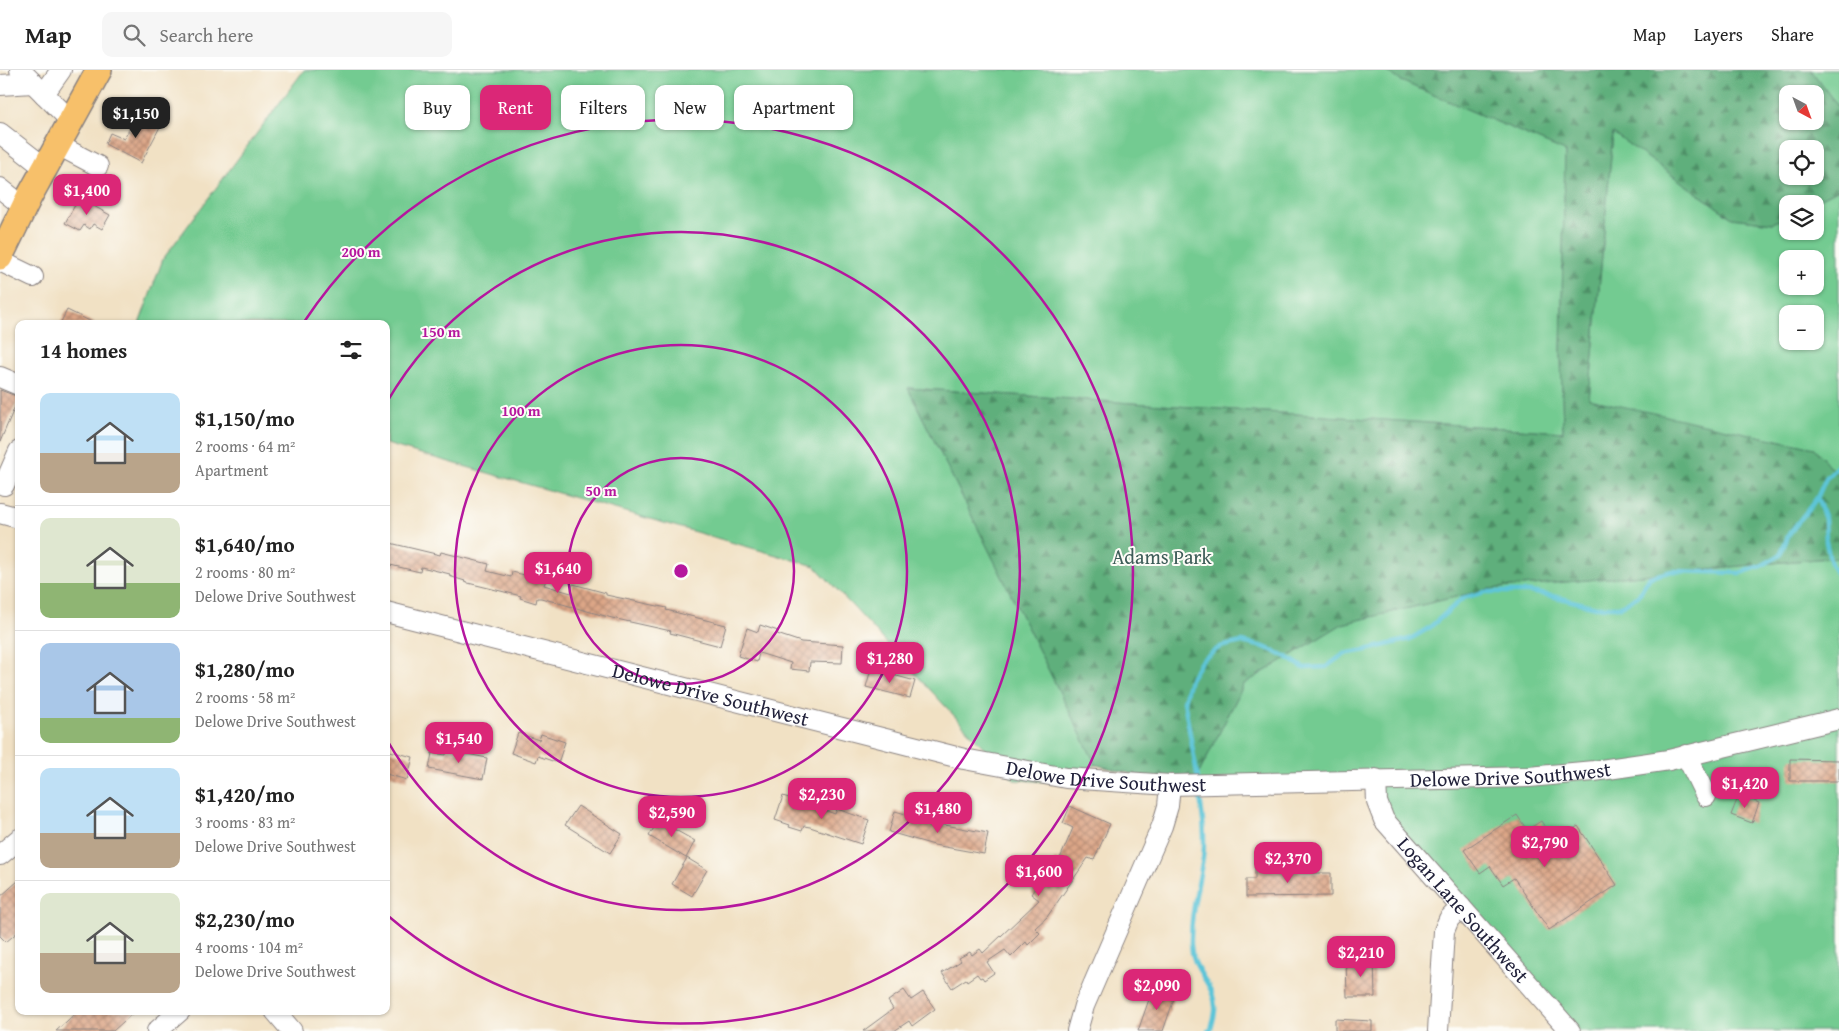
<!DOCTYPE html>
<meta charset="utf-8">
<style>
body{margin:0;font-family:"Gentium Book Plus",serif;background:#f6f6f6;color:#222;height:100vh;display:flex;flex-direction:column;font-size:19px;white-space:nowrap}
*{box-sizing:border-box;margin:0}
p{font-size:16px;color:#767676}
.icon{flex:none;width:28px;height:28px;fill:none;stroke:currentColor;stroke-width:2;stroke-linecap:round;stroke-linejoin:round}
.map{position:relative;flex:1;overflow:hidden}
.sheet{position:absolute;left:15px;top:250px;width:375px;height:695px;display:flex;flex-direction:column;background:#fff;border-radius:10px;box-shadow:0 1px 4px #0004}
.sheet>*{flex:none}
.hud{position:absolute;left:405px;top:15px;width:475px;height:45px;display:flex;gap:10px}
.needle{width:32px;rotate:139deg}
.buttons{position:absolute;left:1779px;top:15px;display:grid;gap:10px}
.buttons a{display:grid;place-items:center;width:45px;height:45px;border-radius:10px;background:#fff;box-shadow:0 1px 4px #0004;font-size:25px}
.price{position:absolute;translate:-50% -42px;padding:0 11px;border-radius:10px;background:#db2777;color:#fff;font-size:16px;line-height:32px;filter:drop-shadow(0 1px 2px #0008)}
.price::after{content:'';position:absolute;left:50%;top:30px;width:15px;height:11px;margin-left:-8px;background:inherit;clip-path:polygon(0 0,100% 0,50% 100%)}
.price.current{background:#222;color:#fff}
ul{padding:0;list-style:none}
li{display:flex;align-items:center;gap:15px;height:125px;padding:0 25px}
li+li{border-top:1px solid #e0e0e0}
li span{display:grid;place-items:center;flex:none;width:140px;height:100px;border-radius:10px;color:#555}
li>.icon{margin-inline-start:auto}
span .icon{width:60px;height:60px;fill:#fffc;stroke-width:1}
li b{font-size:21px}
h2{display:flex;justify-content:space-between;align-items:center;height:60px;padding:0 25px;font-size:21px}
.chip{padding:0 18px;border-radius:10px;background:#fff;box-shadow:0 1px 4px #0004;font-size:18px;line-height:45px}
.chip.current{background:#db2777;color:#fff}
header{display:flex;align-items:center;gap:30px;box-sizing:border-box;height:70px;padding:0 25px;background:#fff;border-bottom:1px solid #e0e0e0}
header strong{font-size:24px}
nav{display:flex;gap:28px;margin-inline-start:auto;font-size:18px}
.search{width:350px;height:45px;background:#f6f6f6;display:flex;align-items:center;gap:12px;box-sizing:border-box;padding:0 18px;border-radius:10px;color:#767676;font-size:19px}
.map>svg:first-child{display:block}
.green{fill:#73cb91;stroke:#4a7666;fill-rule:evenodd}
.forest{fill:url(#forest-firs);stroke:#40685b;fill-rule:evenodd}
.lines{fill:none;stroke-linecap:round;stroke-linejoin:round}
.stream{stroke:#5dc5d8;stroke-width:4.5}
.building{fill:url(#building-cross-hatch)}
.minor-casing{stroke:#8a8280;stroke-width:22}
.major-casing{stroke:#8a8280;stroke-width:28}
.minor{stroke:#fff;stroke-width:20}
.major{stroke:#f7c06b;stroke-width:25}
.ring{fill:none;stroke:#b5179e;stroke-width:2.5}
.labels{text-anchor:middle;stroke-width:4;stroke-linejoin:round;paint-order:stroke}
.park-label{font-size:20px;fill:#3e5d59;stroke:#fdfcf7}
.street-label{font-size:20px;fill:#22223b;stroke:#fdfcf7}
.centre{fill:#b5179e;stroke:#fdfcf7;stroke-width:2.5}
.ring-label{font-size:15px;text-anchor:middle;font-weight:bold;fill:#b5179e;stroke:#fdfcf7;stroke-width:4;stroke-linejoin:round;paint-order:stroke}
</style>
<header>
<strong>Map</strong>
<div class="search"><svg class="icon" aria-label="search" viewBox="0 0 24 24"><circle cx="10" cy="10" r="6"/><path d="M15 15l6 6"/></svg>Search here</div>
<nav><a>Map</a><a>Layers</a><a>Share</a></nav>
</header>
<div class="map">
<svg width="1839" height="961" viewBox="0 0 1839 961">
<defs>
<pattern id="forest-firs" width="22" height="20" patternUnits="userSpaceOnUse" patternTransform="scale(1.25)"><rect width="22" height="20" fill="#5eaf7b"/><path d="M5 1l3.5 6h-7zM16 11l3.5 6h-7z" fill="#4d8e66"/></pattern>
<pattern id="building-cross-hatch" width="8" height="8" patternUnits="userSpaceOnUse" patternTransform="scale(1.25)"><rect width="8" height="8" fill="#dca687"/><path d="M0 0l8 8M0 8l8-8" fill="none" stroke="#b28770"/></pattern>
</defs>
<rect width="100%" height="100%" fill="#fdfcf7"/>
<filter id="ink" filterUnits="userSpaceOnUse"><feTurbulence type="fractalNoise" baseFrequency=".02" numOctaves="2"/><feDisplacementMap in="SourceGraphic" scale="10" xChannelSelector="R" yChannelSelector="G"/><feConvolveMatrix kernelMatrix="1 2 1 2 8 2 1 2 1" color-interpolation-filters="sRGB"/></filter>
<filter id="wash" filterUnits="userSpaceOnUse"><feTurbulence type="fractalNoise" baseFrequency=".0096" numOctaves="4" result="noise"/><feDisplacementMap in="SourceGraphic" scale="20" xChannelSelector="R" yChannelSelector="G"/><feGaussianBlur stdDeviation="1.12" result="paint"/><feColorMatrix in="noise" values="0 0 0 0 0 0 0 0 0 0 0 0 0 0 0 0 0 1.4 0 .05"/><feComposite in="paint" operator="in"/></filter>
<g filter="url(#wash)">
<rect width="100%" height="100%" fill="#f1e1c4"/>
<!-- green -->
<g class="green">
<path d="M304 0H1385L1401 11 1565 81 1561 284 1563 362 908 318 1096 695 1055 712 1014 710 815 496 386 374V254H139L163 189Z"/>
<path d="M1811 0H1839V38Z"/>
<path d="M1613 63 1732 148 1773 153 1787 146 1788 161H1815V134H1810L1839 119V407L1814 378 1589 330ZM1788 189H1815V216H1788ZM1788 244H1815V271H1788Z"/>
<path d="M1839 487V961H1565L1392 757 1372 713 1191 719 1244 614 1342 554 1489 519Z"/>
</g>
<!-- forest -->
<path class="forest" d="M1385 0H1811L1839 38V119L1810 134H1788L1787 146 1773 153 1732 148 1613 63 1589 329 1814 378 1839 407V487L1489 519 1342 554 1244 614 1191 719 1096 695 908 318 1563 362 1561 284 1565 81 1401 11ZM1788 24H1815V51H1788ZM1788 79H1815V106H1788Z"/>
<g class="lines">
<!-- stream -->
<g class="stream">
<path d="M1817 428 1825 449 1826 472 1831 494 1839 508"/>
<path d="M1198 709 1184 631 1190 609 1202 590 1220 577 1242 572 1264 577 1285 586 1304 598 1326 597 1344 584 1366 580 1410 569 1429 558 1463 528 1485 522H1530L1552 526 1596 537H1619L1638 526 1650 507 1672 501 1740 503 1761 496 1780 485 1789 464 1817 428 1826 408 1839 394"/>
<path d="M1199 720C1202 742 1206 765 1203 788 1198 817 1190 845 1191 875 1192 901 1214 913 1215 937 1216 944 1212 953 1211 960L1208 961"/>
</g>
</g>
<g id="blocks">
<!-- building -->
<g class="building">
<path d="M144 44 162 53 141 93 105 74 110 63 124 69 130 58 135 61Z"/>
<path d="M79 128 110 145 102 159 93 154 90 159 84 155 80 161 65 153Z"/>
<path d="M67 240 96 254H60Z"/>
<path d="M0 320 19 327 0 372Z"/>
<path d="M390 473 440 485 441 482 489 494 487 501 511 507 512 502 546 510 544 515 571 523 573 514 606 523V525L667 538 666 540 726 555 720 576 670 563 671 561 612 548 541 528H537L536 533 520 528 521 526 464 512 465 511 449 506 450 504 421 497 420 502 386 494Z"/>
<path d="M760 555 778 561 777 564 801 572 843 575 842 593 810 592 809 601 790 599 791 593 759 583 757 592 738 586 747 558 758 562Z"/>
<path d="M871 599 915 611 910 628 866 617Z"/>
<path d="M518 663 539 670 541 664 565 672 558 693 538 686 536 692 511 683Z"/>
<path d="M386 680 413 687 407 710 386 704Z"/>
<path d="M447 680 487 688 483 709 429 699 432 683 446 685Z"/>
<path d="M1790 689 1839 690V711H1790Z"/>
<path d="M1739 725 1759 733 1752 753 1731 745Z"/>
<path d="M783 726 835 744 837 739 869 750 861 774 810 757 804 756 802 761 789 757 790 755 775 750Z"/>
<path d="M578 736 622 764 610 783 565 755Z"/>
<path d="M1070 736 1110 754 1094 790 1088 788 1047 847 1035 858 1040 863 1028 875 1026 872 1011 887 1005 880 987 892 994 903 984 910 982 907 980 908 977 904 967 911 966 909 952 918 942 903 961 891 959 888 970 882 972 885 980 879 983 883 1039 830 1031 824 1055 789 1059 791 1073 758 1063 753Z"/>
<path d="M895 741 934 752V753L988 763 984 784 934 775 889 762Z"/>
<path d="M1517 745 1527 760 1541 751 1555 772 1578 756 1617 815 1549 860 1514 808 1503 815 1490 796 1480 803 1464 780Z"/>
<path d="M661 746 673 752 670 757 695 771 686 788 649 766Z"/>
<path d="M687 788 707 800 692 826 672 814Z"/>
<path d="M1255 798H1299V803H1331V826L1246 827V809H1255Z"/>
<path d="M19 810V861L6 872 0 866V827Z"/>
<path d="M1374 889 1375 927H1347L1346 890Z"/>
<path d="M1153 918 1175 926 1163 961H1138Z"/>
<path d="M904 920 911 930 923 922 935 939 912 956 909 951 894 961H863L893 939 888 931Z"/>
<path d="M78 941H135L113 961H56Z"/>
<path d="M1335 949 1372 951V961H1335Z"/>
</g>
</g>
</g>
<g filter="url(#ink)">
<use href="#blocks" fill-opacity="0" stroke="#8a8280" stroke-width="1"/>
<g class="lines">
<!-- minor casing -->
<g class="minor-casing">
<g id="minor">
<path d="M20 0 71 51"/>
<path d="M0 15 33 13"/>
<path d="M44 24 61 0"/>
<path d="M0 63 45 98"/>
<path d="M58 75 98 96"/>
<path d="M0 118 24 137"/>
<path d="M0 191 33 207"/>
<path d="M0 307 19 315"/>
<path d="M0 413 4 415 19 381"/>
<path d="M0 443 19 448"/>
<path id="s1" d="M386 542 964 689 1066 708 1170 715 1529 707 1594 701 1669 690 1839 649"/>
<path d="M1686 685 1706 726"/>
<path id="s2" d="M1376 709 1377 732 1384 750 1570 961"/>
<path d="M0 785 19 769"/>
<path d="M275 941 292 961"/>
<path d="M157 961 180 941"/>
<path d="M1077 961 1084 936 1162 756 1168 736 1170 715"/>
<path d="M1438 961 1444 861 1449 849 1461 837"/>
</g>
</g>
<!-- major casing -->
<g class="major-casing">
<path id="major" d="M0 187 29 127 99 0"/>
</g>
<!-- minor -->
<use href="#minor" class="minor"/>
<!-- major -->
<use href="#major" class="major"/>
</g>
</g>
<!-- distance rings -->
<g class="ring">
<circle cx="681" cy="501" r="113"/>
<circle cx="681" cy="501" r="226"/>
<path d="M387 332A339 339 0 1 1 387 670"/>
<path d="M304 252A452 452 0 1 1 387 845"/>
</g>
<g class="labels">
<!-- park labels -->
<g class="park-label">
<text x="1162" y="494">Adams Park</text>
</g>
<!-- street labels -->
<g class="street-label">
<text dy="7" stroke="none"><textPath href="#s1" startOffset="335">Delowe Drive Southwest</textPath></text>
<text dy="7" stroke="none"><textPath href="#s1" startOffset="1145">Delowe Drive Southwest</textPath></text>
<text dy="7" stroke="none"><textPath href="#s1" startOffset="740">Delowe Drive Southwest</textPath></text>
<text dy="7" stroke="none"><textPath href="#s2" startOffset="162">Logan Lane Southwest</textPath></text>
</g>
</g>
<circle cx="681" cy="501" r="8" class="centre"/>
<g class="ring-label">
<text x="361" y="187">200 m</text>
<text x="441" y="267">150 m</text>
<text x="521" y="346">100 m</text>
<text x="601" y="426">50 m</text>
</g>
</svg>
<div class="buttons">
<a><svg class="needle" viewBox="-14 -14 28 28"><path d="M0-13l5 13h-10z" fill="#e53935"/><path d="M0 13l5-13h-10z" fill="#767676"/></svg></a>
<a><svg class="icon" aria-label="locate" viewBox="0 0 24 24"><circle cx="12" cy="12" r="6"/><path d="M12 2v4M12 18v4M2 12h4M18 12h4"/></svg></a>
<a><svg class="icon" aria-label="layers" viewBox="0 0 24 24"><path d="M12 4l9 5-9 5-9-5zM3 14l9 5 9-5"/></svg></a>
<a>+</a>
<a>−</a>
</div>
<b class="price current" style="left:136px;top:69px">$1,150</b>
<b class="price" style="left:87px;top:146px">$1,400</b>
<b class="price" style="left:558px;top:524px">$1,640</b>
<b class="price" style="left:890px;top:614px">$1,280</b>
<b class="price" style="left:459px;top:694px">$1,540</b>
<b class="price" style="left:1745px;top:739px">$1,420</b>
<b class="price" style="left:822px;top:750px">$2,230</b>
<b class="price" style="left:938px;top:764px">$1,480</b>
<b class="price" style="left:672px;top:768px">$2,590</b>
<b class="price" style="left:1545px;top:798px">$2,790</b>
<b class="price" style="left:1288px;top:814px">$2,370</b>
<b class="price" style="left:1039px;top:827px">$1,600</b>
<b class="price" style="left:1361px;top:908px">$2,210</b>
<b class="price" style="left:1157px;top:941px">$2,090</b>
<div class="hud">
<a class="chip">Buy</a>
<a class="chip current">Rent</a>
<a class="chip">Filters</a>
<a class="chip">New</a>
<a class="chip">Apartment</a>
</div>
<section class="sheet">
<h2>14 homes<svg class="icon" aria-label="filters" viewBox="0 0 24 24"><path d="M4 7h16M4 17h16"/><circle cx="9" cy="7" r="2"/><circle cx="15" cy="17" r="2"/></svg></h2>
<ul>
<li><span style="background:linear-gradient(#bfe0f5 60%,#b9a48a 0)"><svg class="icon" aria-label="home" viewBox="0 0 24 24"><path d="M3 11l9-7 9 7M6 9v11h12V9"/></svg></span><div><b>$1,150/mo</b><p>2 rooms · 64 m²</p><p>Apartment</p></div></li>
<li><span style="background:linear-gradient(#dfe7d0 65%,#8fb573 0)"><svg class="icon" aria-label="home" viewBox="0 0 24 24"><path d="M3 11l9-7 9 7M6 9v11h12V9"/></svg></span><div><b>$1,640/mo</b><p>2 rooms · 80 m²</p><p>Delowe Drive Southwest</p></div></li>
<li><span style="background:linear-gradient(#a9c7e8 75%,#8fb573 0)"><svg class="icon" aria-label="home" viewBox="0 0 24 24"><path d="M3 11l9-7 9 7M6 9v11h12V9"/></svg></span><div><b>$1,280/mo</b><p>2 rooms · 58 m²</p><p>Delowe Drive Southwest</p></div></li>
<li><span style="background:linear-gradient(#bfe0f5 65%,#b9a48a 0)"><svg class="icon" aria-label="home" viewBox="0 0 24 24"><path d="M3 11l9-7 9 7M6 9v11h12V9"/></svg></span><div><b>$1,420/mo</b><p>3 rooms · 83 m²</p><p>Delowe Drive Southwest</p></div></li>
<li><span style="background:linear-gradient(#dfe7d0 60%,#b9a48a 0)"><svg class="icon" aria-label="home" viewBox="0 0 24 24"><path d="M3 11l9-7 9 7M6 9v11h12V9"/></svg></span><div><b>$2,230/mo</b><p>4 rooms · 104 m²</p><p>Delowe Drive Southwest</p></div></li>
</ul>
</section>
</div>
